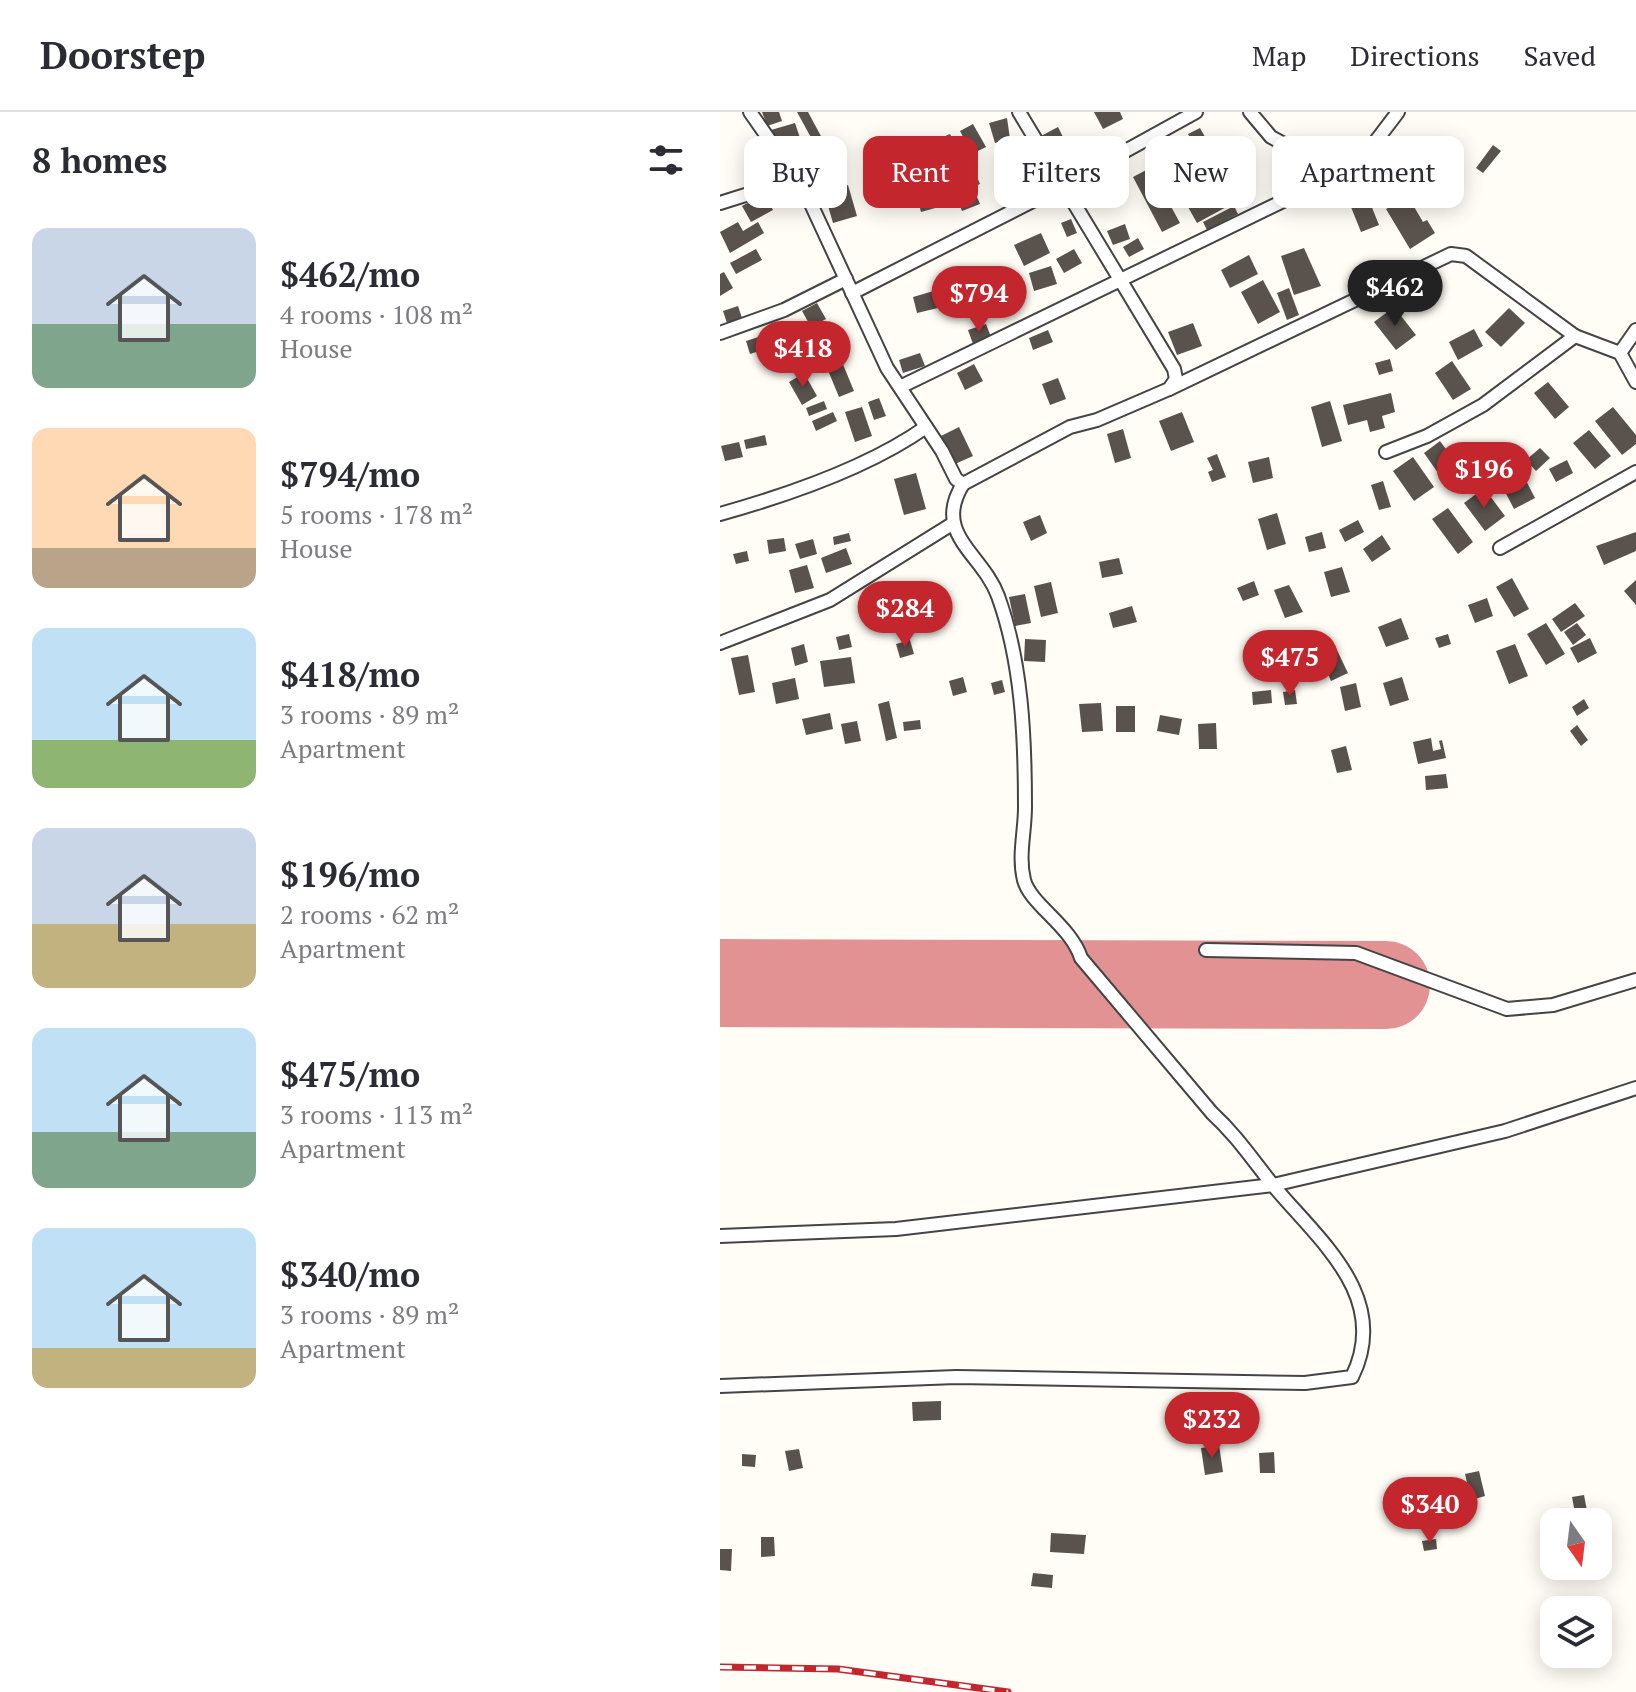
<!DOCTYPE html>
<meta charset="utf-8">
<style>
body{margin:0;font-family:"PT Serif",serif;background:#f2f2f3;color:#2b2b33;height:100vh;display:flex;flex-direction:column;font-size:30px;white-space:nowrap}
*{box-sizing:border-box;margin:0}
p{font-size:26px;color:#7c7c81}
.icon{flex:none;width:44px;height:44px;fill:none;stroke:currentColor;stroke-width:2;stroke-linecap:round;stroke-linejoin:round}
.map{position:relative;flex:1;overflow:hidden}
.sheet{display:flex;flex-direction:column;background:#fff;width:720px}
.sheet>*{flex:none}
.hud{position:absolute;left:24px;top:24px;width:760px;height:72px;display:flex;gap:16px}
.needle{width:52px;rotate:166deg}
.buttons{position:absolute;left:820px;top:1396px;display:grid;gap:16px}
.buttons a{display:grid;place-items:center;width:72px;height:72px;border-radius:16px;background:#fff;box-shadow:0 4px 20px #0003;font-size:40px}
.price{position:absolute;translate:-50% -68px;padding:0 18px;border-radius:28px;background:#c4262e;color:#fff;font-size:26px;line-height:52px;filter:drop-shadow(0 2px 4px #0008)}
.price::after{content:'';position:absolute;left:50%;top:48px;width:24px;height:18px;margin-left:-12px;background:inherit;clip-path:polygon(0 0,100% 0,50% 100%)}
.price.on{background:#222;color:#fff}
ul{padding:0;list-style:none}
li{display:flex;align-items:center;gap:24px;height:200px;padding:0 32px}
li span{display:grid;place-items:center;flex:none;width:224px;height:160px;border-radius:16px;color:#555}
li>.icon{margin-inline-start:auto}
span .icon{width:96px;height:96px;fill:#fffc;stroke-width:1}
li b{font-size:34px}
h2{display:flex;justify-content:space-between;align-items:center;height:96px;padding:0 32px;font-size:34px}
.tag{padding:0 28px;border-radius:16px;background:#fff;box-shadow:0 4px 20px #0003;font-size:28px;line-height:72px}
.tag.on{background:#c4262e;color:#fff}
header{display:flex;align-items:center;gap:48px;box-sizing:border-box;height:112px;padding:0 40px;background:#fff;border-bottom:2px solid #e1e1e2}
header strong{font-size:38px}
nav{display:flex;gap:44px;margin-inline-start:auto;font-size:28px}
main{display:flex;flex:1;min-height:0}
.map>svg:first-child{display:block}
.lines{fill:none;stroke-linecap:round;stroke-linejoin:round}
.runway{stroke:#e29292;stroke-width:88}
.building{fill:#5a524d}
.street-casing{stroke:#444;stroke-width:16}
.street{stroke:#fff;stroke-width:12}
.rail-casing{stroke:#c4262e;stroke-width:7}
.rail{stroke:#fff;stroke-width:4;stroke-dasharray:12;stroke-linecap:butt}
</style>
<header>
<strong>Doorstep</strong>
<nav><a>Map</a><a>Directions</a><a>Saved</a></nav>
</header>
<main>
<section class="sheet">
<h2>8 homes<svg class="icon" aria-label="filters" viewBox="0 0 24 24"><path d="M4 7h16M4 17h16"/><circle cx="9" cy="7" r="2"/><circle cx="15" cy="17" r="2"/></svg></h2>
<ul>
<li><span style="background:linear-gradient(#c9d6e8 60%,#7fa58c 0)"><svg class="icon" aria-label="home" viewBox="0 0 24 24"><path d="M3 11l9-7 9 7M6 9v11h12V9"/></svg></span><div><b>$462/mo</b><p>4 rooms · 108 m²</p><p>House</p></div></li>
<li><span style="background:linear-gradient(#ffd9b3 75%,#b9a48a 0)"><svg class="icon" aria-label="home" viewBox="0 0 24 24"><path d="M3 11l9-7 9 7M6 9v11h12V9"/></svg></span><div><b>$794/mo</b><p>5 rooms · 178 m²</p><p>House</p></div></li>
<li><span style="background:linear-gradient(#bfe0f5 70%,#8fb573 0)"><svg class="icon" aria-label="home" viewBox="0 0 24 24"><path d="M3 11l9-7 9 7M6 9v11h12V9"/></svg></span><div><b>$418/mo</b><p>3 rooms · 89 m²</p><p>Apartment</p></div></li>
<li><span style="background:linear-gradient(#c9d6e8 60%,#c2b280 0)"><svg class="icon" aria-label="home" viewBox="0 0 24 24"><path d="M3 11l9-7 9 7M6 9v11h12V9"/></svg></span><div><b>$196/mo</b><p>2 rooms · 62 m²</p><p>Apartment</p></div></li>
<li><span style="background:linear-gradient(#bfe0f5 65%,#7fa58c 0)"><svg class="icon" aria-label="home" viewBox="0 0 24 24"><path d="M3 11l9-7 9 7M6 9v11h12V9"/></svg></span><div><b>$475/mo</b><p>3 rooms · 113 m²</p><p>Apartment</p></div></li>
<li><span style="background:linear-gradient(#bfe0f5 75%,#c2b280 0)"><svg class="icon" aria-label="home" viewBox="0 0 24 24"><path d="M3 11l9-7 9 7M6 9v11h12V9"/></svg></span><div><b>$340/mo</b><p>3 rooms · 89 m²</p><p>Apartment</p></div></li>
</ul>
</section>
<div class="map">
<svg width="916" height="1580" viewBox="0 0 916 1580">
<rect width="100%" height="100%" fill="#fffdf5"/>
<g class="lines">
<!-- runway -->
<path class="runway" d="M0 871 666 873"/>
</g>
<!-- building -->
<g class="building">
<path d="M42 0H59L62 9 47 14Z"/>
<path d="M77 0H88L102 26 94 31Z"/>
<path d="M374 0H400L403 7 383 17Z"/>
<path d="M287 6 290 27 275 31 269 11Z"/>
<path d="M75 11 82 32 57 39 51 18Z"/>
<path d="M253 12 266 35 252 42 240 19Z"/>
<path d="M338 15 343 25 326 34 321 24Z"/>
<path d="M480 16 488 30 476 36 468 22Z"/>
<path d="M230 22 239 39 232 43 223 25Z"/>
<path d="M460 27 481 56 462 67 444 37Z"/>
<path d="M119 31 125 43 112 50 106 38Z"/>
<path d="M199 33 203 47 177 55 173 40Z"/>
<path d="M773 33 781 39 763 61 756 56Z"/>
<path d="M253 56 260 72 253 75 260 92 242 99 229 66Z"/>
<path d="M430 56 460 111 442 120 413 65Z"/>
<path d="M166 68 171 84 157 88 152 72Z"/>
<path d="M220 71 226 93 201 100 195 78Z"/>
<path d="M128 73 137 104 113 111 104 80Z"/>
<path d="M643 73 659 113 641 120 625 80Z"/>
<path d="M501 76 510 93 477 111 468 95 479 90 476 84Z"/>
<path d="M44 82 53 98 31 110 22 94Z"/>
<path d="M683 87 688 95 693 93 703 110 707 108 715 121 690 137 666 97Z"/>
<path d="M514 94 518 102 487 118 483 110Z"/>
<path d="M351 107 357 121 347 125 341 111Z"/>
<path d="M18 110 23 119 38 110 44 121 10 141 0 120Z"/>
<path d="M405 112 410 127 393 133 387 119Z"/>
<path d="M321 121 330 141 304 154 294 133Z"/>
<path d="M418 126 424 137 409 145 403 135Z"/>
<path d="M584 136 601 174 574 183 561 144Z"/>
<path d="M36 137 42 148 16 162 10 151Z"/>
<path d="M354 137 362 151 344 161 336 147Z"/>
<path d="M529 143 538 162 510 176 501 158Z"/>
<path d="M331 154 337 172 314 179 309 161Z"/>
<path d="M4 160 13 176 0 184V162Z"/>
<path d="M543 168 560 200 538 212 521 180Z"/>
<path d="M294 170 298 182 279 188 276 175Z"/>
<path d="M569 176 579 203 567 208 557 181Z"/>
<path d="M217 178 222 195 197 201 193 185Z"/>
<path d="M97 191 106 207 91 215 82 199Z"/>
<path d="M18 194 22 206 7 211 3 199Z"/>
<path d="M674 195 696 223 676 238 654 210Z"/>
<path d="M789 196 805 211 781 235 765 220Z"/>
<path d="M79 211 85 227 76 230 70 214Z"/>
<path d="M473 211 482 234 457 243 448 220Z"/>
<path d="M266 212 271 225 253 232 248 218Z"/>
<path d="M754 217 763 234 738 248 729 230Z"/>
<path d="M328 218 333 230 313 238 309 226Z"/>
<path d="M48 222 52 235 30 242 26 229Z"/>
<path d="M200 241 205 254 183 261 179 248Z"/>
<path d="M670 247 673 259 659 263 655 251Z"/>
<path d="M732 249 751 277 733 288 715 261Z"/>
<path d="M122 250 134 279 119 285 107 256Z"/>
<path d="M254 252 263 269 245 278 237 261Z"/>
<path d="M84 261 97 284 82 293 69 270Z"/>
<path d="M338 266 346 287 330 293 322 272Z"/>
<path d="M828 270 849 295 835 307 814 281Z"/>
<path d="M671 281 675 300 662 304 665 316 650 320 647 308 628 313 623 293Z"/>
<path d="M159 286 166 304 154 308 148 290Z"/>
<path d="M104 289 107 297 89 304 86 296Z"/>
<path d="M610 289 622 329 602 335 591 295Z"/>
<path d="M142 295 152 324 135 330 125 300Z"/>
<path d="M893 295 916 323V332L902 343 875 309Z"/>
<path d="M113 300 117 309 96 319 92 309Z"/>
<path d="M462 300 474 330 451 339 439 309Z"/>
<path d="M239 315 253 344 235 352 221 324Z"/>
<path d="M403 317 411 346 395 351 387 322Z"/>
<path d="M869 318 891 344 875 357 853 331Z"/>
<path d="M45 323 47 333 26 337 24 328Z"/>
<path d="M720 329 740 356 723 368 704 341Z"/>
<path d="M19 330 23 345 5 349 1 334Z"/>
<path d="M820 336 830 346 816 359 806 348Z"/>
<path d="M497 342 506 365 492 370 488 360 493 358 487 346Z"/>
<path d="M549 345 553 366 533 371 528 350Z"/>
<path d="M693 345 714 375 694 389 673 359Z"/>
<path d="M847 348 853 361 836 370 829 357Z"/>
<path d="M799 355 815 386 794 397 778 366Z"/>
<path d="M196 361 206 397 184 403 174 367Z"/>
<path d="M663 369 671 395 659 398 651 373Z"/>
<path d="M764 376 785 404 765 419 744 391Z"/>
<path d="M728 396 753 430 738 442 712 407Z"/>
<path d="M557 401 566 432 547 438 538 407Z"/>
<path d="M320 403 327 421 311 429 303 410Z"/>
<path d="M638 408 644 420 625 430 619 418Z"/>
<path d="M602 420 606 436 589 440 585 425Z"/>
<path d="M916 420V439L884 453 876 434Z"/>
<path d="M129 421 131 429 114 433 113 425Z"/>
<path d="M662 423 671 437 652 450 643 437Z"/>
<path d="M64 426 66 439 49 442 47 428Z"/>
<path d="M93 427 97 442 80 447 75 432Z"/>
<path d="M126 436 132 452 106 461 101 446Z"/>
<path d="M27 439 29 449 16 452 13 442Z"/>
<path d="M399 446 403 462 382 466 379 450Z"/>
<path d="M87 453 94 476 75 481 69 458Z"/>
<path d="M622 455 630 480 611 485 604 460Z"/>
<path d="M792 466 809 497 794 505 776 475Z"/>
<path d="M916 468V493L904 479Z"/>
<path d="M534 469 539 483 523 489 517 476Z"/>
<path d="M331 470 338 501 321 505 314 474Z"/>
<path d="M569 473 583 500 565 506 554 478Z"/>
<path d="M305 482 311 511 295 514 289 485Z"/>
<path d="M767 486 773 504 755 511 748 493Z"/>
<path d="M855 491 865 504 841 520 832 507Z"/>
<path d="M412 494 417 510 393 516 389 501Z"/>
<path d="M681 506 689 527 666 535 658 515Z"/>
<path d="M826 511 845 542 826 553 807 522Z"/>
<path d="M857 511 866 523 853 533 844 520Z"/>
<path d="M129 522 132 535 119 538 116 525Z"/>
<path d="M728 522 731 532 719 536 715 526Z"/>
<path d="M870 526 877 541 858 551 850 536Z"/>
<path d="M305 527 326 528 325 550 304 549Z"/>
<path d="M190 528 194 542 180 546 176 532Z"/>
<path d="M84 532 88 550 75 554 71 536Z"/>
<path d="M795 532 808 564 789 572 776 539Z"/>
<path d="M615 534 628 561 611 569 599 542Z"/>
<path d="M28 543 35 580 19 583 11 546Z"/>
<path d="M131 545 135 571 104 575 100 549Z"/>
<path d="M579 557 580 568 557 569 556 558Z"/>
<path d="M243 565 247 580 233 584 229 569Z"/>
<path d="M682 565 689 588 670 594 663 571Z"/>
<path d="M75 566 79 587 56 592 52 571Z"/>
<path d="M282 568 285 580 274 583 271 571Z"/>
<path d="M636 571 641 595 625 599 620 575Z"/>
<path d="M551 578 552 591 533 593 532 580Z"/>
<path d="M575 578 577 592 565 593 563 580Z"/>
<path d="M864 587 869 596 857 604 852 595Z"/>
<path d="M169 589 177 626 166 629 158 592Z"/>
<path d="M381 591 383 619 362 620 359 592Z"/>
<rect x="396" y="594" width="19" height="26"/>
<path d="M110 601 113 617 86 623 82 607Z"/>
<path d="M440 603 462 607 459 623 437 619Z"/>
<path d="M200 608 201 617 184 619 183 610Z"/>
<path d="M137 609 141 629 125 632 121 612Z"/>
<path d="M496 611 497 637H479L478 612Z"/>
<path d="M857 613 868 628 861 634 850 619Z"/>
<path d="M711 626 713 639 721 637 719 629 722 628 726 646 698 652 693 630Z"/>
<path d="M626 634 632 658 617 661 611 638Z"/>
<path d="M726 662 728 676 706 678 705 664Z"/>
<path d="M221 1289V1308L193 1309 192 1290Z"/>
<path d="M485 1289H500L501 1316 486 1317Z"/>
<path d="M499 1333 503 1360 485 1363 481 1336Z"/>
<path d="M79 1337 83 1356 69 1359 65 1339Z"/>
<path d="M554 1340 555 1361H540L539 1341Z"/>
<path d="M22 1342 36 1343 35 1355 22 1354Z"/>
<path d="M759 1359 765 1384 751 1388 745 1362Z"/>
<path d="M864 1383 868 1404 856 1406 852 1385Z"/>
<path d="M331 1421 366 1423 364 1442 330 1440Z"/>
<path d="M41 1425H54L55 1444 41 1445Z"/>
<path d="M716 1427 717 1437 704 1439 702 1429Z"/>
<path d="M0 1437H12L11 1459 0 1458Z"/>
<path d="M313 1461 333 1463 332 1476 311 1474Z"/>
</g>
<g class="lines">
<!-- street casing -->
<g class="street-casing">
<g id="street">
<path d="M30 0 85 79 167 256 222 339 236 367 243 372 350 315 377 308 449 277 456 267 454 257 299 0"/>
<path d="M530 0 551 25 585 43 605 70"/>
<path d="M0 91 76 67"/>
<path d="M132 181 342 74 476 0"/>
<path d="M0 221 64 198 126 167"/>
<path d="M900 241 916 218"/>
<path d="M180 275 627 58 646 42 678 0"/>
<path d="M449 277 731 142 746 144 855 224 900 241 916 270"/>
<path d="M666 340 707 324 763 293 855 224"/>
<path d="M0 402C68 383 148 356 206 315"/>
<path d="M780 436 916 360"/>
<path d="M0 531 110 488 232 412"/>
<path d="M486 838 636 841 787 897 833 893 916 868"/>
<path d="M0 1124 176 1117 553 1073 785 1019 916 976"/>
<path d="M0 1274 236 1265 585 1271 632 1265C672 1184 597 1127 552 1072 532 1047 516 1023 492 1001L361 846C351 814 310 792 304 768 298 744 305 720 305 695 305 625 302 550 278 484 262 441 212 422 243 372"/>
</g>
</g>
<!-- street -->
<use href="#street" class="street"/>
<!-- rail casing -->
<g class="rail-casing">
<path id="rail" d="M0 1555 118 1557 288 1580"/>
</g>
<!-- rail -->
<use href="#rail" class="rail"/>
</g>
</svg>
<div class="buttons">
<a><svg class="needle" viewBox="-14 -14 28 28"><path d="M0-13l5 13h-10z" fill="#e53935"/><path d="M0 13l5-13h-10z" fill="#7c7c81"/></svg></a>
<a><svg class="icon" aria-label="layers" viewBox="0 0 24 24"><path d="M12 4l9 5-9 5-9-5zM3 14l9 5 9-5"/></svg></a>
</div>
<b class="price on" style="left:675px;top:216px">$462</b>
<b class="price" style="left:259px;top:222px">$794</b>
<b class="price" style="left:83px;top:277px">$418</b>
<b class="price" style="left:764px;top:398px">$196</b>
<b class="price" style="left:185px;top:537px">$284</b>
<b class="price" style="left:570px;top:586px">$475</b>
<b class="price" style="left:492px;top:1348px">$232</b>
<b class="price" style="left:710px;top:1433px">$340</b>
<div class="hud">
<a class="tag">Buy</a>
<a class="tag on">Rent</a>
<a class="tag">Filters</a>
<a class="tag">New</a>
<a class="tag">Apartment</a>
</div>
</div>
</main>
